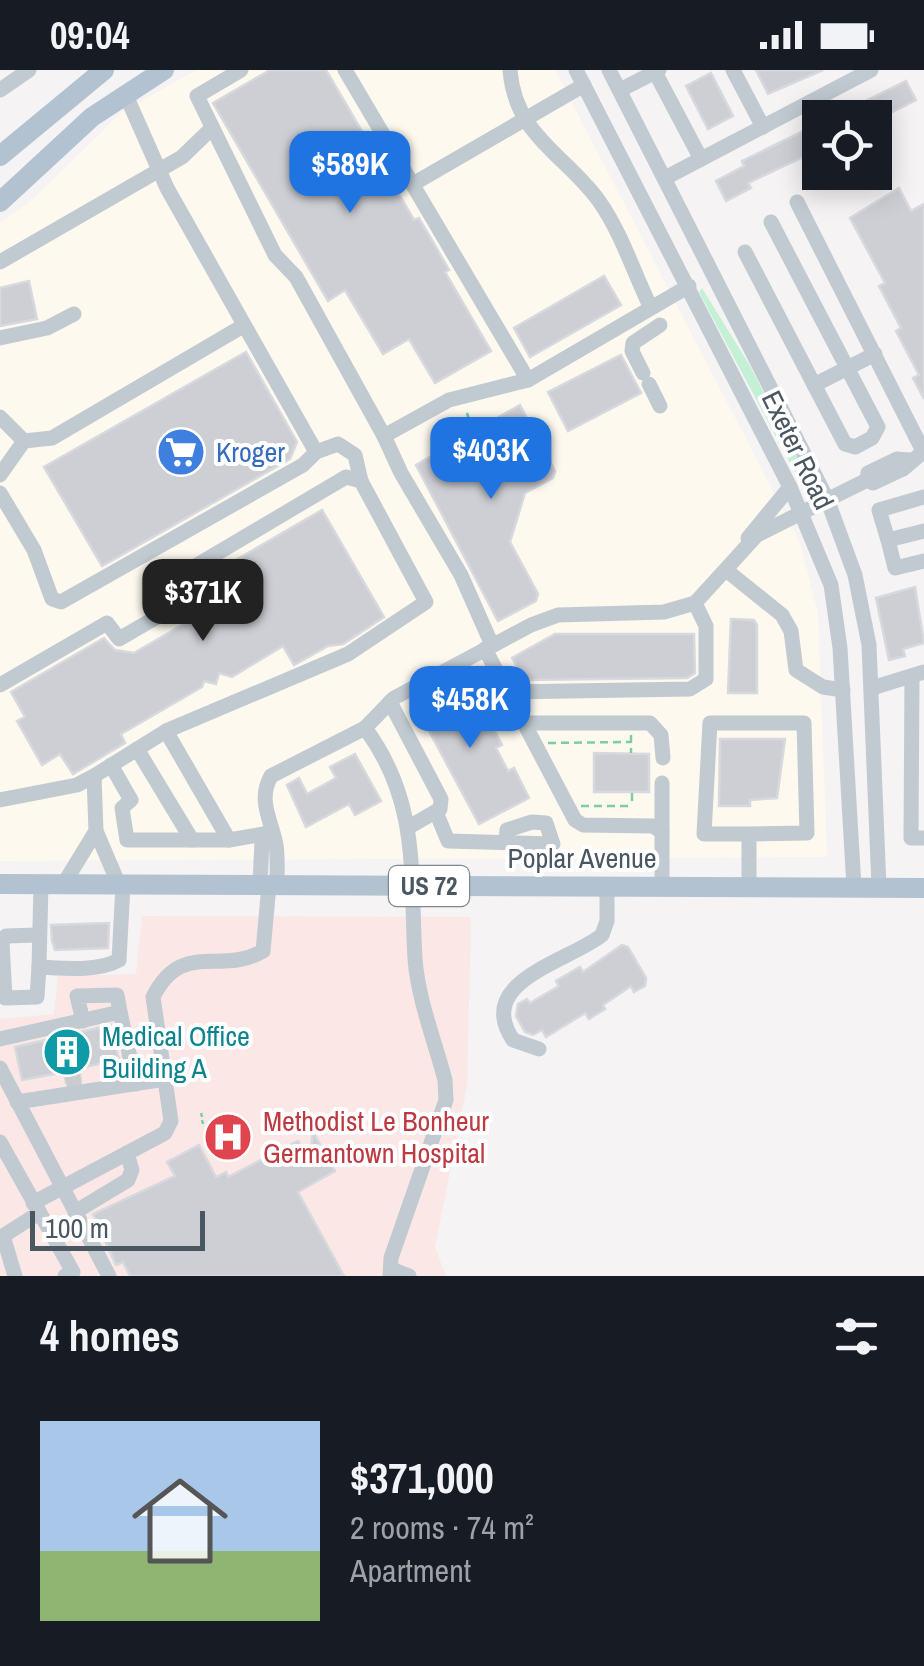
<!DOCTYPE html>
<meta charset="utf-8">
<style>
body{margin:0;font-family:"Archivo Narrow",sans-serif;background:#242831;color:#f1f3f6;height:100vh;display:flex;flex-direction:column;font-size:38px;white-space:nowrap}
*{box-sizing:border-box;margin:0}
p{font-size:32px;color:#9ea1a6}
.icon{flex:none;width:55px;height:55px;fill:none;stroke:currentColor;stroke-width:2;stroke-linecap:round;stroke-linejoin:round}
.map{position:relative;height:1206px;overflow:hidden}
.sheet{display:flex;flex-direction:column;background:#171b24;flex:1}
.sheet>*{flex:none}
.fabs{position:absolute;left:802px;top:30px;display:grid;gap:20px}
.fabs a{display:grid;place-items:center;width:90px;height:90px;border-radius:0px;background:#171b24;box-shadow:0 5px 25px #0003;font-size:50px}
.scale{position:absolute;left:30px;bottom:25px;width:175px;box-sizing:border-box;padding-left:10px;border:5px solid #4a5660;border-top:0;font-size:28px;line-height:35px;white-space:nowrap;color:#4a5660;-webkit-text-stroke:8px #fff;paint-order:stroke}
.price{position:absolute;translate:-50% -85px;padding:0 22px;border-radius:20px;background:#1f74e2;color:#fff;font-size:32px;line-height:65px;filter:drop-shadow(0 2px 5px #0008)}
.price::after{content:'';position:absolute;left:50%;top:60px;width:30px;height:22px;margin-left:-15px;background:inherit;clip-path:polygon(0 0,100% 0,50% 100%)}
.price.current{background:#222;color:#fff}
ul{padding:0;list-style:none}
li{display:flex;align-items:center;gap:30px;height:250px;padding:0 40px}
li+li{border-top:2px solid #363941}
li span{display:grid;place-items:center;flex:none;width:280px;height:200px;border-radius:0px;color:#555}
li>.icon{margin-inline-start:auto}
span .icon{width:120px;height:120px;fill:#fffc;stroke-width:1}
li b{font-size:42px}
h2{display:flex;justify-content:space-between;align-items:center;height:120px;padding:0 40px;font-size:42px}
.status{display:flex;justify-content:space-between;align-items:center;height:70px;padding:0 50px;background:#171b24;direction:ltr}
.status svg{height:28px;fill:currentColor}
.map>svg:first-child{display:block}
.commercial{fill:#fdf9ef}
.medical{fill:#fbe8e6}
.green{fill:#c4f0d5}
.building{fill:#cdcfd5;stroke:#d7d9de;stroke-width:2.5}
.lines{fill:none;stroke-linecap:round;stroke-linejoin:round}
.minor-tunnel{stroke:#caccce;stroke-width:15;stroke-dasharray:15 8;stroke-linecap:butt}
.path{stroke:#7ccda5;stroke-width:2.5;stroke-dasharray:8 5;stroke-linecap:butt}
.minor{stroke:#c1cad1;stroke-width:15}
.major{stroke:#b3c2d0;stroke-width:20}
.labels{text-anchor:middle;stroke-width:8;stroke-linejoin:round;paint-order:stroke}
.shield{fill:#fff;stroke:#808990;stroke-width:2.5}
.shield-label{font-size:25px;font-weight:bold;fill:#4a5660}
.street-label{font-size:28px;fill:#4a5660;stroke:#fff}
.shop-label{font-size:28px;fill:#366cbe;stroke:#fff;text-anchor:start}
.culture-label{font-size:28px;fill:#0d838f;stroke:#fff;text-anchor:start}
.health-label{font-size:28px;fill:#be3a42;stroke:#fff;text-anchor:start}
</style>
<div class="status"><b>09:04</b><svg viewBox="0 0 49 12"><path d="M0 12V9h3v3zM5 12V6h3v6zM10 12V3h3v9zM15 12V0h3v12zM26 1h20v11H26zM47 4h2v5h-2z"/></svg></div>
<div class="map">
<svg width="924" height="1206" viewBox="0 0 924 1206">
<rect width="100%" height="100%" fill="#f5f3f3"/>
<!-- commercial -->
<path class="commercial" d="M196 0H555L800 473 818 543 827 787 0 791V153L31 131 122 42Z"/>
<!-- medical -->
<path class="medical" d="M142 846 471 847 467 1016 435 1177 446 1206H0V949L54 944 58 906 136 904Z"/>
<!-- green -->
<path class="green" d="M702 218 750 296 812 415 810 420 804 419 699 222Z"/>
<!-- building -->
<g class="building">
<path d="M270 0H326L414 150 419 148 433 172 449 200 445 202 491 281 435 313 409 269 383 284 345 220 328 231 213 33Z"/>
<path d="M756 0H823L768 24Z"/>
<path d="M711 3 733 46 708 59 686 16Z"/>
<path d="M906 11 916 30 875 51V48H831Z"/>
<path d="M820 53V79L748 113 751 118 726 131 716 111 744 96 742 91Z"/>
<path d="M899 118 911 141 924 134V329L913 308 919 305 896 261 901 258 879 216 885 213 850 148Z"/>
<path d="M604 206 621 235 530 287 514 258Z"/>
<path d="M29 211 37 249 0 256V218Z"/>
<path d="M246 282 297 372 290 389 102 496 44 397Z"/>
<path d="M621 285 641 323 568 361 548 322Z"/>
<path d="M520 335 555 401 553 408 525 423 510 472 538 524 536 531 498 551 416 395Z"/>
<path d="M322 440 384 547 343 574 328 576 294 595 283 576 232 607 219 603 216 614 204 611 202 617 121 664 125 673 73 704 60 684 42 695 17 651 25 647 11 622 104 568 115 580 134 583 213 537 198 512Z"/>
<path d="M915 517 924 573 903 579 905 586 889 590 876 528Z"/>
<path d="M731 549 754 550 757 555V623H728Z"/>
<path d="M555 564H694L695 603 687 608 525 610 512 588Z"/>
<path d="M461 605 478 639 466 645 476 664 492 656 502 675 496 678 508 701 514 698 529 728 479 754 413 631Z"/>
<path d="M720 669H785L777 728 750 730V736H719Z"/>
<path d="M594 683 649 684V722H594Z"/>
<path d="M355 684 381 731 355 745 349 734 306 757 287 715 299 708 307 724 336 708 330 697Z"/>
<path d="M109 853 108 878 55 880 52 871 51 855Z"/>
<path d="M622 875 628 877 646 908 645 916 634 922 631 916 603 935 605 939 589 949 585 943 546 967 542 960 533 965 525 962 516 946 518 934 527 929 530 933 559 916 556 911 580 897 583 902Z"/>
<path d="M111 955 119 990 79 998 81 1011 66 1013 64 1002 22 1010 15 977Z"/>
<path d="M313 1062 335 1101 298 1122 344 1206H130L123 1192 116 1195 93 1144 175 1106 167 1092 199 1075 216 1107 226 1102 228 1107 298 1071 309 1093Z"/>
</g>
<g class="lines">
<!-- minor-tunnel -->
<path class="minor-tunnel" d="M66 1012 81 1009"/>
<!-- path -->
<g class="path">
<path d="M467 343 473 361"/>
<path d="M631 665V683"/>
<path d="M548 673 631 672"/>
<path d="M632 723V736"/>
<path d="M581 736H632"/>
<path d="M201 1043 202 1047"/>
<path d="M202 1050 203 1054"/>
</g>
<!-- minor -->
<g class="minor">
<path d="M241 0 197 26 275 185 296 207 384 366 449 330 528 310 689 216"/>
<path d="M345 0 528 310"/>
<path d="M510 0C515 66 566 85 599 131 621 162 634 203 650 236"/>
<path d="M576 0 790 417 831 515 840 578 854 817"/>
<path d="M609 0 827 429 855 505 869 575 879 817"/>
<path d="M733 0 763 57"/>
<path d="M655 2 701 89"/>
<path d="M0 20 29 0"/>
<path d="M620 20 659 0"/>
<path d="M125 23 167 118 316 382"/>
<path d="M665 108 871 0"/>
<path d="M413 114 584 15"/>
<path d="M797 132 923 381"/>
<path d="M745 182 845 374 855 377 872 368 878 357 771 152"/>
<path d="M0 192 182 87 212 58"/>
<path d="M0 268 47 258 74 244"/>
<path d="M643 303 632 281 633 273 660 255"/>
<path d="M649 314 660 336"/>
<path d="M814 315 875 284"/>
<path d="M0 347 24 371 0 405"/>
<path d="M384 366 401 403 461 505 492 575"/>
<path d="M24 371 52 368 243 256"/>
<path d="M867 410 868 403 897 389 909 390"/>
<path d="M0 423 34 480 52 529 61 532 303 395 316 382 338 374 355 385 361 411"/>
<path d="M924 461 888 470 895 498 924 491"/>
<path d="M748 468 790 417"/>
<path d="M888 470 879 440 924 427"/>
<path d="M726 500 782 545 791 561 796 600 823 617 843 620"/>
<path d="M485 579 575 750 583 755 653 756 662 762V816"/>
<path d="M912 606 911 768H924"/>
<path d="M0 615 107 553 119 569 193 526 182 504 346 407 361 411 426 532 348 584 166 661 94 706"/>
<path d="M872 618 924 602"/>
<path d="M507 622 690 619 706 609V556L695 533"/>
<path d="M390 632 441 729 440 739 409 757"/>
<path d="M524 653H650L661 665 663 688"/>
<path d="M166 661 229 770"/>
<path d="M137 679 192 770"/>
<path d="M111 695 131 730 122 738 127 770H229L269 763"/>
<path d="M0 730 77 715 94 706 96 761 119 815"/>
<path d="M436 742 448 771 553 774 546 753 532 752 507 760 506 771"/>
<path d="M662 762V713"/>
<path d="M41 814 39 897C62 898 98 902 119 890L123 815"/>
<path d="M63 815 96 761"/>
<path d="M260 815 262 770 269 763"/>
<path d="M277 815C277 802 278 788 276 775 272 751 257 731 271 706L365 658"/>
<path d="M749 816V764H704L710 653H804L807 763 749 764"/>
<path d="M38 865 6 866 2 873 5 928 37 927 39 897"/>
<path d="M83 951 77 926 117 925 120 942"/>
<path d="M0 969 120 942 136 1014"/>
<path d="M539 979 513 970C474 911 568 892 602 865L607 851V816"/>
<path d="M0 998 109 1206"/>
<path d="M17 1032 165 1009"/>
<path d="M0 1072 73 1202 65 1206"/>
<path d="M33 1133 165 1063 171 1051 153 927C182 869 220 906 263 881L269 815"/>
<path d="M75 1142 128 1110 132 1100 127 1083"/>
<path d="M391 1199 409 1206"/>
<path d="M15 1206 3 1166 39 1143"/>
<path d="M390 1206 391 1188 446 1030 445 1010C435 972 418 929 415 889 410 804 420 732 365 658L394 628 531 555 558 545 664 542 695 533 757 465 867 410 873 413 903 399 924 381"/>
</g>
<!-- major -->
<g class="major">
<path d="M0 86 104 0"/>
<path d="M0 132 92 47 164 0"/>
<path d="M0 814 924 818"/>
</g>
</g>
<!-- icons -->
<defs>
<g id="supermarket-disc" transform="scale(2.5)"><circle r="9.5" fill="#3f7fe0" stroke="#fff"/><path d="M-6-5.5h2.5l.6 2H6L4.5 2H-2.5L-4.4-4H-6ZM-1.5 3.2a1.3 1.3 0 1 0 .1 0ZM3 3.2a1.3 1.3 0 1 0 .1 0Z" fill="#fff"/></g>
<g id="building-disc" transform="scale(2.5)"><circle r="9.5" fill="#0f9aa8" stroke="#fff"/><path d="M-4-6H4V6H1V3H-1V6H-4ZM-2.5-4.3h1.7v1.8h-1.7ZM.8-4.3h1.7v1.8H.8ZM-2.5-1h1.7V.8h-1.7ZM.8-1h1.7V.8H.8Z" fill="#fff"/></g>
<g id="hospital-disc" transform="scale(2.5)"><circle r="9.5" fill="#e0444e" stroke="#fff"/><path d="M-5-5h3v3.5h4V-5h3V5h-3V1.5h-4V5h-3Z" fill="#fff"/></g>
</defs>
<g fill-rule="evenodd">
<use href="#supermarket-disc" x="181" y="382"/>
<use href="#building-disc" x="67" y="982"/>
<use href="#hospital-disc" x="228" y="1067"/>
</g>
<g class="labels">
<!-- shield labels -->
<rect class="shield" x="389" y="796" width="80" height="40" rx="8"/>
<g class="shield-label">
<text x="429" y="825">US 72</text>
</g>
<!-- street labels -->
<g class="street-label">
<text transform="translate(798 380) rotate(64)" y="10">Exeter Road</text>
<text x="582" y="798">Poplar Avenue</text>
</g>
<!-- shop labels -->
<g class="shop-label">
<text x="216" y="392">Kroger</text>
</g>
<!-- culture labels -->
<g class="culture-label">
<text x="102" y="976">Medical Office<tspan x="102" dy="32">Building A</tspan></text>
</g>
<!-- health labels -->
<g class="health-label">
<text x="263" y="1061">Methodist Le Bonheur<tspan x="263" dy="32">Germantown Hospital</tspan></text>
</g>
</g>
</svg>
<div class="fabs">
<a><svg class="icon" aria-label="locate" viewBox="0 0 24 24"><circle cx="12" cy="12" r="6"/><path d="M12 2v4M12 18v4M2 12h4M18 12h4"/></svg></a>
</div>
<div class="scale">100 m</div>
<b class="price" style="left:350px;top:146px">$589K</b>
<b class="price" style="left:491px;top:432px">$403K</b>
<b class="price current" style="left:203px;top:574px">$371K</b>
<b class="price" style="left:470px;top:681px">$458K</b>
</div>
<section class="sheet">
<h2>4 homes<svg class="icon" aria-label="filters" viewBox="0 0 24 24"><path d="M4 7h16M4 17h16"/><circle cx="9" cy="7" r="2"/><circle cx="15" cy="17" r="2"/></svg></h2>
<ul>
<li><span style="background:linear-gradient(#a9c7e8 65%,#8fb573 0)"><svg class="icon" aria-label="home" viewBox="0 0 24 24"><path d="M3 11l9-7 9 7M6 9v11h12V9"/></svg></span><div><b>$371,000</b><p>2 rooms · 74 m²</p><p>Apartment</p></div></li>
</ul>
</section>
